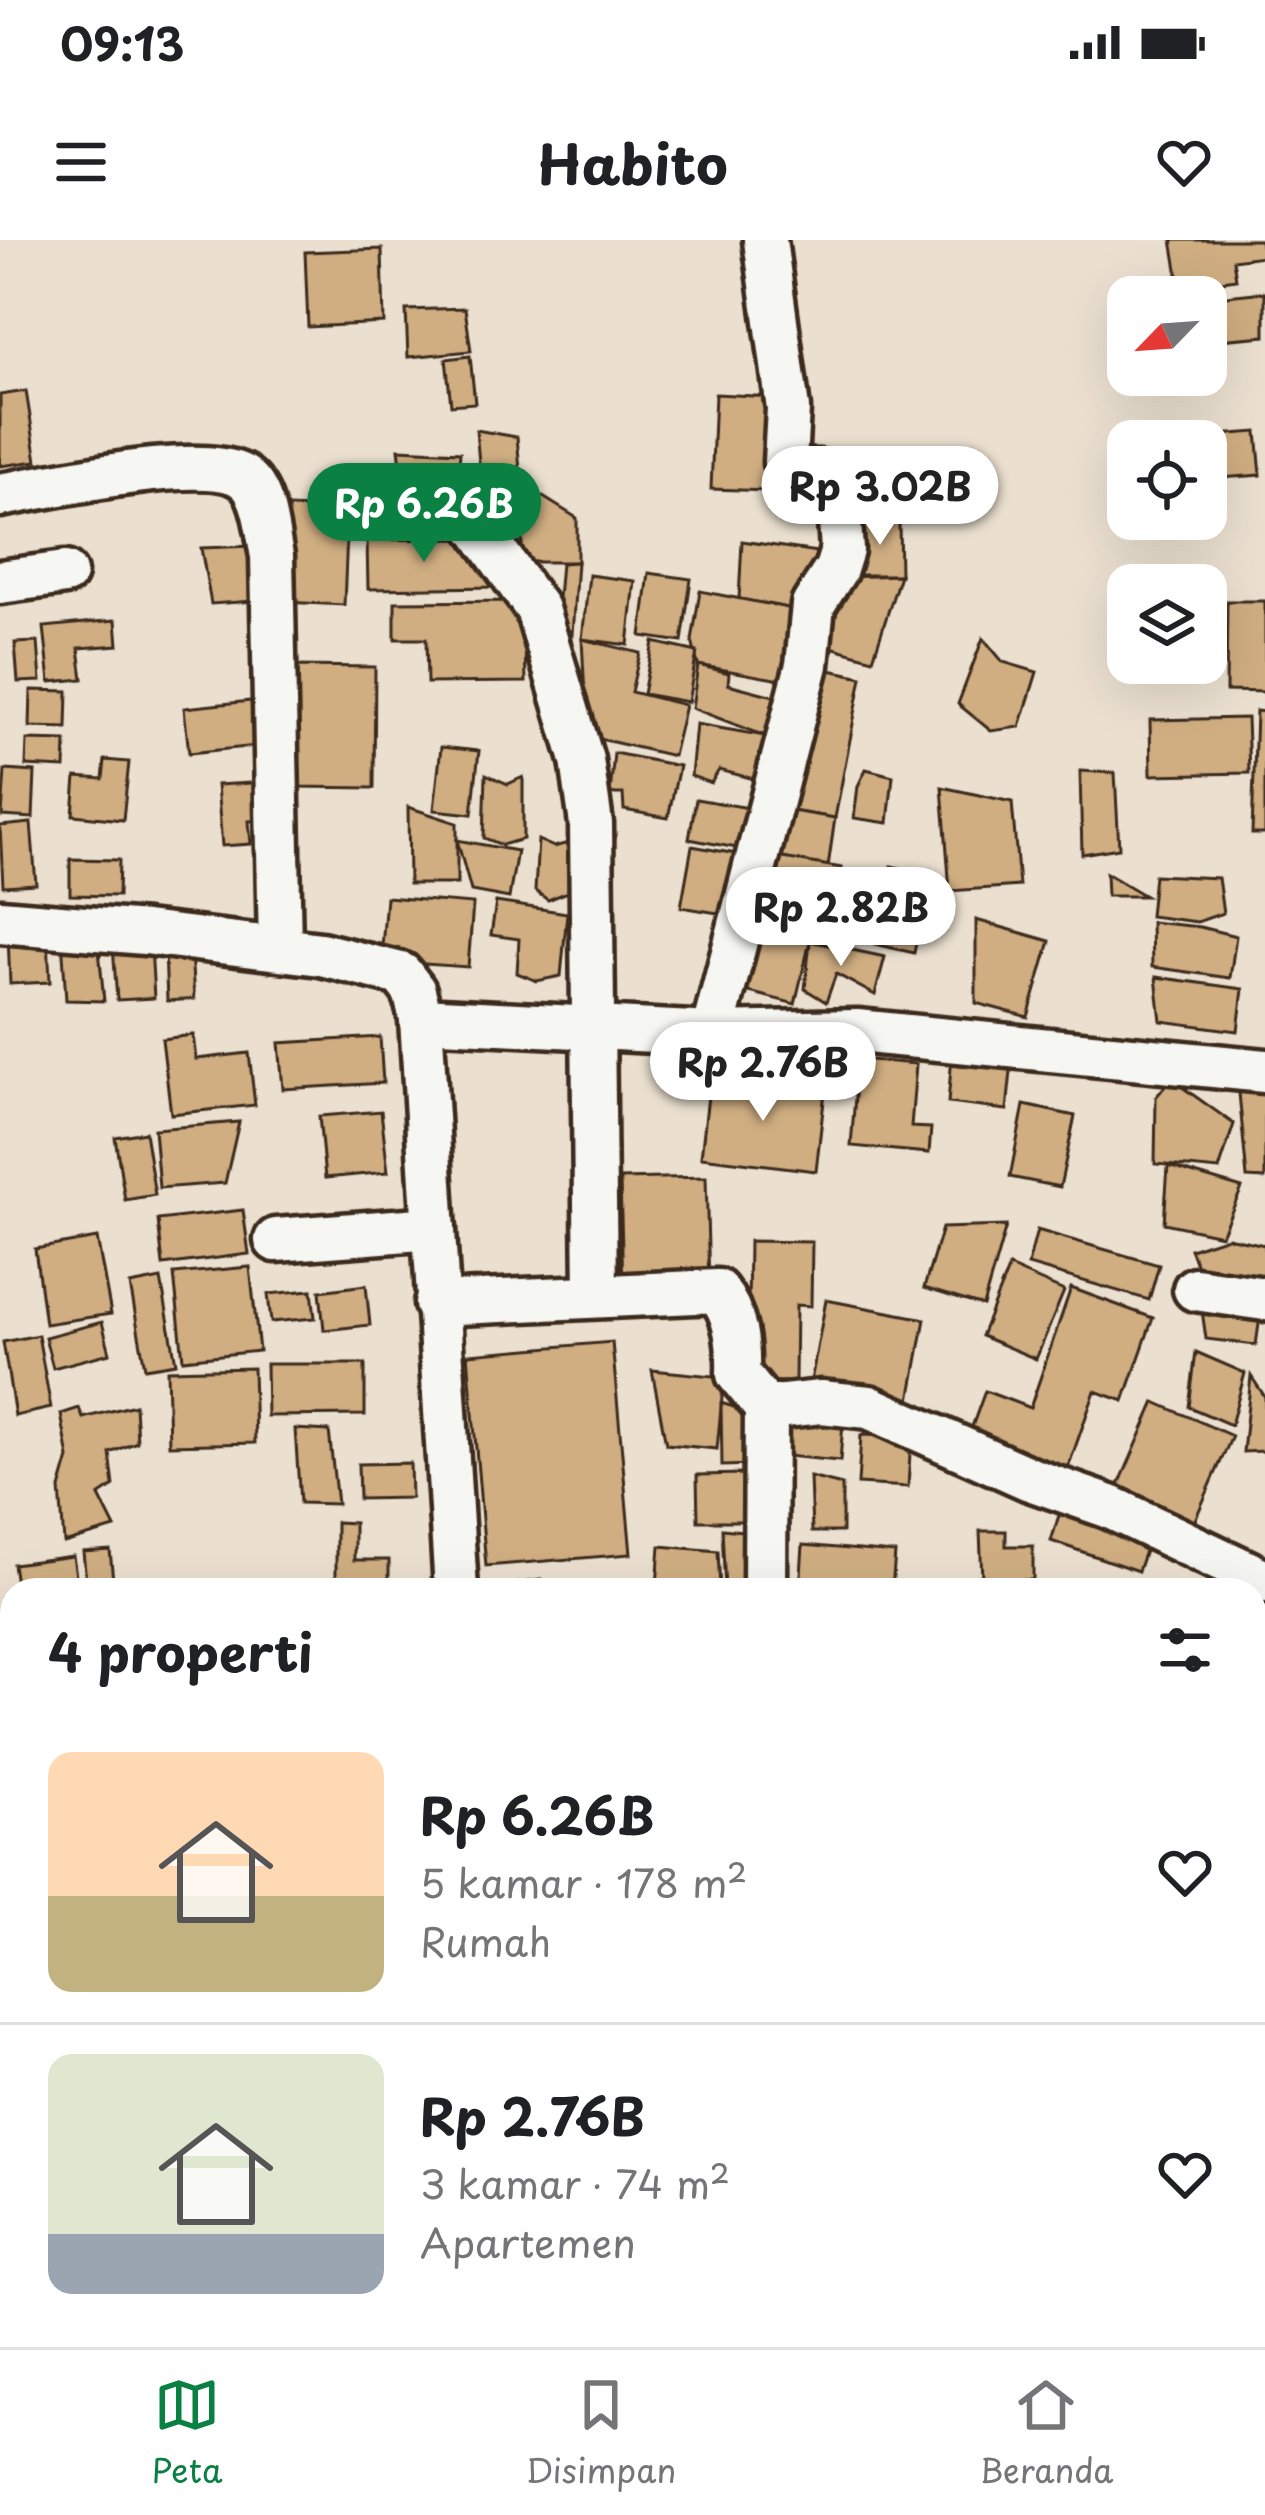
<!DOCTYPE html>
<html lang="id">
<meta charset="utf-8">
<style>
body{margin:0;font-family:"Playpen Sans",sans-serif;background:#f2f2f2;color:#202124;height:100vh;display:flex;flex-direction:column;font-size:45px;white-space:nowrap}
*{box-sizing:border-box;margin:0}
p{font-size:39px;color:#757577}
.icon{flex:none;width:66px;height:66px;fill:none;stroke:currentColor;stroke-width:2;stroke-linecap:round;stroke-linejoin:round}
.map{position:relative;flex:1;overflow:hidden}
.sheet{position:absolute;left:0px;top:1338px;width:1266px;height:771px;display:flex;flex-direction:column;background:#fff;border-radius:36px 36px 0 0;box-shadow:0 12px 48px #0002}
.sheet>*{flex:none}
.needle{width:78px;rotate:245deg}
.fabs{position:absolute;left:1107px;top:36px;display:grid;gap:24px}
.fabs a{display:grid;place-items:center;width:120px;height:120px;border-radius:24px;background:#fff;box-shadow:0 12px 48px #0002;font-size:60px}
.price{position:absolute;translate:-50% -102px;padding:0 27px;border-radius:42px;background:#fff;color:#222;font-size:39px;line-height:78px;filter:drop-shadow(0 3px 6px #0008)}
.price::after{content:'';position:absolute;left:50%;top:72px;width:36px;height:27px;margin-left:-18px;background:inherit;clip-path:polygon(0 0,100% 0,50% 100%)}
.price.active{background:#0b8043;color:#fff}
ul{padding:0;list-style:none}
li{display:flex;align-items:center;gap:36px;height:300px;padding:0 48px}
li+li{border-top:3px solid #e0e0e0}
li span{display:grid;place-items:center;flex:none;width:336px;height:240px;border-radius:24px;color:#555}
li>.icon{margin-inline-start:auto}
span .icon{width:144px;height:144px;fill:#fffc;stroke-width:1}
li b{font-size:51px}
h2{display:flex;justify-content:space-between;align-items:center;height:144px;padding:0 48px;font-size:51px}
.status{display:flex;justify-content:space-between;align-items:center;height:84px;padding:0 60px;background:#fff;direction:ltr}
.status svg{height:33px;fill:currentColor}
header{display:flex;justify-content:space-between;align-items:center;height:156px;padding:0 48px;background:#fff;font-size:54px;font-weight:700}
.dock{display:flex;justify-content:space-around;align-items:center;height:168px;border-top:3px solid #e0e0e0;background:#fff;font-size:33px;color:#757577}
.dock a{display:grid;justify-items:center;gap:6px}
.dock .active{color:#0b8043}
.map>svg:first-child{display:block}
.building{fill:#d0ae82;stroke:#3b2a1e;stroke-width:3}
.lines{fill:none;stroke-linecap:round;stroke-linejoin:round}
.minor-casing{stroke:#3b2a1e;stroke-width:51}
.highway-casing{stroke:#3b2a1e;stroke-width:72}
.minor{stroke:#f6f6f2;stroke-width:42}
.highway{stroke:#f6f6f2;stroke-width:63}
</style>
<div class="status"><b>09:13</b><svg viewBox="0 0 49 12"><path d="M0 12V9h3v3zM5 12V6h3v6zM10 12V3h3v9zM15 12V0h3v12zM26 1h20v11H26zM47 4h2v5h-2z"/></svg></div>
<header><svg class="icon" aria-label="menu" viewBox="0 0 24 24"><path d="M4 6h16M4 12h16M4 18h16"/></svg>Habito<svg class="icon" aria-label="heart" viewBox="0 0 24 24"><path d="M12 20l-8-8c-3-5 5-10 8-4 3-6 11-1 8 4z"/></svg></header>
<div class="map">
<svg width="1265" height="2107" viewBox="0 0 1265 2107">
<rect width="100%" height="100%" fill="#ebe0d0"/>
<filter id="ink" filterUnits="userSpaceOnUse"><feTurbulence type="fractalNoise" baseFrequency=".00833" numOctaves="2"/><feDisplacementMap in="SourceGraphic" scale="24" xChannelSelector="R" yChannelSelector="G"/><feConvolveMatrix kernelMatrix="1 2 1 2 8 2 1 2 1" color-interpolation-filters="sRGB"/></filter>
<g filter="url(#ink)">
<!-- building -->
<g class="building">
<path d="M1172 0H1260L1263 16 1233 20 1236 39 1180 47Z"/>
<path d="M382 9 384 83 308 87 305 12Z"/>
<path d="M1265 52V96L1206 101V58Z"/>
<path d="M465 68 471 111 408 117 406 70Z"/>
<path d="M470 116 475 163 451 165 446 119Z"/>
<path d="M26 151 37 221 0 226V155Z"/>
<path d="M715 154 773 157 769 251 711 249Z"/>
<path d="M476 190 517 197 524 273 484 277Z"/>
<path d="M1257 192 1261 235 1206 239V201H1178V198Z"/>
<path d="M399 209 460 212 455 279 402 233Z"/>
<path d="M522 244 577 278V322H522Z"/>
<path d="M288 267 348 270 344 365 284 362Z"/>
<path d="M859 281H899L900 335H860Z"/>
<path d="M464 299 495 347 368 349 367 300Z"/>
<path d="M742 301 817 312 793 369 739 359Z"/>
<path d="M253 306 254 361 211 364 201 308Z"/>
<path d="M577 322 572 395 555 393 561 323Z"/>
<path d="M649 333 691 339 682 402 641 396Z"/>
<path d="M589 335 635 341 628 405 582 399Z"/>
<path d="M900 335 873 419 827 406 847 337Z"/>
<path d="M700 351 793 369 780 440 698 425 692 401Z"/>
<path d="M524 361 526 442 427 443 426 399H395V362Z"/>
<path d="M1227 361H1265V452L1226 451Z"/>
<path d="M116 380 118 405 79 408 83 439 50 442 44 387Z"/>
<path d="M983 398 1003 422 1037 432 1020 487 991 491 958 464Z"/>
<path d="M582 399 640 413 631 452 685 465 673 516 587 496Z"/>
<path d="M38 402 41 441 18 442 15 403Z"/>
<path d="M653 402 697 412 688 462 643 454Z"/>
<path d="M698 425 729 433 728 444 774 456 765 496 692 468Z"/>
<path d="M807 425 862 437 835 578 779 569Z"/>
<path d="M295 426 375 427 374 548 294 547Z"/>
<path d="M31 450 68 451 67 488 30 487Z"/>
<path d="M251 461 257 506 189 513 184 468Z"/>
<path d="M1256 471 1265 472V594H1252Z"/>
<path d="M1247 478 1249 533 1151 535 1150 480Z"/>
<path d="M696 484 765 496 758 540 719 530 711 543 691 536Z"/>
<path d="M27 500 66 501 65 528 26 526Z"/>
<path d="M441 507 479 511 472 574 434 570Z"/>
<path d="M614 513 679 526 668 578 624 570 623 554H610Z"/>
<path d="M105 520 129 522 123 580 73 575 76 537 103 539Z"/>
<path d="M866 529 893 536 888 583 854 578 858 546Z"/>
<path d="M5 530 35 532 33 578 2 576Z"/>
<path d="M1080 531 1115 533 1119 608 1082 614Z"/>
<path d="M486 534 508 544 523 537V599L502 605 484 598Z"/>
<path d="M269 542 271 580 249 581 251 604 222 606 217 545Z"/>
<path d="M942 547 1012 562 1019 646 950 651Z"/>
<path d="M696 559 749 568 742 609 689 599Z"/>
<path d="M408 567 457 583V644H409Z"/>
<path d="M779 569 835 578 828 627 771 616Z"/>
<path d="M31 583 36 644 3 646 0 586Z"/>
<path d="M457 600 517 611 509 658 471 651Z"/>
<path d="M538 600 554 607 572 602 568 652 548 660 535 651Z"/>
<path d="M692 606 742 615 737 636 730 634 724 674 681 667Z"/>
<path d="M771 616 842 628 833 687 762 676Z"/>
<path d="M70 619 119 620 118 656 70 655Z"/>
<path d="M891 626 930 634 914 713 875 704Z"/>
<path d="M1106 633 1145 656H1107Z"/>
<path d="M1154 635 1218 638 1223 673 1197 682 1150 676Z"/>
<path d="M878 646 866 697 833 687 841 649Z"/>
<path d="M386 657 473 664 468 727 381 721Z"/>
<path d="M496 662 567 673 561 736 537 741 517 733 519 699 491 695Z"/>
<path d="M976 680 1050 701 1028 777 976 763Z"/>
<path d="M1151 682 1200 687 1236 696 1230 738 1152 727Z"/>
<path d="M760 688 810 701 795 764 745 751Z"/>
<path d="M48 695 50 742 10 744 8 696Z"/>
<path d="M62 697 98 699 104 761 66 760Z"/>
<path d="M810 701 885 717 875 755 836 734 826 762 805 749Z"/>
<path d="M151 705 154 758 117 760 113 707Z"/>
<path d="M191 711 194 759 167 761 165 712Z"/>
<path d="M1156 737 1243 749 1238 791 1161 781Z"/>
<path d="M193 795 196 819 249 813 255 865 171 874 162 799Z"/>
<path d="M380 797 383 843 283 849 279 803Z"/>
<path d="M952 816 1012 822 1007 870 948 863Z"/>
<path d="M858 819 916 824 911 887 931 888 929 913 851 906Z"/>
<path d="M1237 832 1265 835V939L1247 938Z"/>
<path d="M710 838 825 852 816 931 701 917Z"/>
<path d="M1171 839 1234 884 1219 930 1155 924 1156 857Z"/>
<path d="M1024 865 1075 876 1060 947 1010 937Z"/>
<path d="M381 871 388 932 325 938 319 876Z"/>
<path d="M239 882 225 943 159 948 154 889Z"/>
<path d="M145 892 155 955 125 960 115 897Z"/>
<path d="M1168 926 1242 948 1221 995 1164 983Z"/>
<path d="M706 937 709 1044 623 1046 620 939Z"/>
<path d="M243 970 249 1014 163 1025 158 980Z"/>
<path d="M1006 986 983 1066 924 1048 942 988Z"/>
<path d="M1037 990 1159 1025 1149 1060 1028 1025Z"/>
<path d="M1227 997 1265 1005V1054L1205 1045 1190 1009Z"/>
<path d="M97 998 111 1074 45 1084 35 1009Z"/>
<path d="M749 1001 812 1002 811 1066 796 1065 795 1142 747 1141Z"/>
<path d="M250 1027 259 1111 183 1119 174 1034Z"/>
<path d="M1009 1027 1064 1051 1036 1119 981 1096Z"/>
<path d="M161 1039 176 1123 145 1128 130 1045Z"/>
<path d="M366 1045 370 1085 324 1090 320 1051Z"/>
<path d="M1071 1048 1153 1078 1124 1161 1095 1151 1063 1242 965 1206 985 1151 1030 1168Z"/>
<path d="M312 1050 315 1078 271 1082 268 1054Z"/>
<path d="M1200 1056 1261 1070 1256 1105 1206 1099Z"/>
<path d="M826 1060 925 1079 910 1160 811 1141Z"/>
<path d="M102 1082 110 1113 53 1128 45 1097Z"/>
<path d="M38 1095 51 1168 15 1176 3 1102Z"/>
<path d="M612 1102 631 1314 486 1326 468 1114Z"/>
<path d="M1196 1112 1245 1133 1231 1185 1189 1167Z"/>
<path d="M266 1124H365V1175L267 1176Z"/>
<path d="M253 1128 255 1203 169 1205 167 1130Z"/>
<path d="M652 1130 724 1137 717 1209 666 1204Z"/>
<path d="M1251 1136 1265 1157V1211L1243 1212Z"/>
<path d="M1155 1162 1232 1196 1191 1289 1115 1254Z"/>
<path d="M721 1163 753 1173 754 1225 722 1226Z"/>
<path d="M135 1165 137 1202 110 1213 114 1246 99 1256 115 1288 64 1303 60 1249 69 1218 61 1174 79 1168 83 1178Z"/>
<path d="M787 1179 843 1183 840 1221 785 1216Z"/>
<path d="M295 1189 329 1191 337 1264 300 1263Z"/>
<path d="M861 1195 911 1197 908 1247 858 1244Z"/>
<path d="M410 1223 411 1258 359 1259 358 1224Z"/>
<path d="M745 1234 746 1281H698L697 1235Z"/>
<path d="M810 1237 842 1245V1292H812Z"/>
<path d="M1060 1272 1148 1302 1138 1331 1051 1301Z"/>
<path d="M336 1282 354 1283V1320H389V1344H336Z"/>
<path d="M722 1289 775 1294 759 1350H725Z"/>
<path d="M980 1291H1006V1306H1033V1340H982Z"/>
<path d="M803 1305 895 1313 892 1350 837 1346 836 1350H800Z"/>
<path d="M660 1306 718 1311 720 1350 657 1346Z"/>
<path d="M110 1310 114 1350H87L83 1312Z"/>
<path d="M73 1316 78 1349 17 1350 13 1324Z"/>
<path d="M541 1340 543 1350H471Z"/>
<path d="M0 1502 12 1503 2 1593H0Z"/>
<path d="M1 1604 12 1605V1692L0 1690Z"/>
<path d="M0 1712 9 1713 7 1734H12V1769L0 1767Z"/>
<path d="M12 1776V1876L0 1967V1781Z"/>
<path d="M1265 1869V1917L1254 1918V1870Z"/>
<path d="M12 2087V2097H26L27 2107H0V2088Z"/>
<path d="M1265 2092V2107H1243L1241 2097Z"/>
<path d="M102 2097H131L132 2107H103Z"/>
<path d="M235 2097H270L272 2107H235Z"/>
<path d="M305 2097H342L343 2107H305Z"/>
<path d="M346 2097H403L404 2107H348Z"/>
<path d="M407 2097H443L444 2102 408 2106Z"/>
<path d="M551 2097H616V2098L553 2107Z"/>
<path d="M857 2097H912L914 2107H859Z"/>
</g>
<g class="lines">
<!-- minor casing -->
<g class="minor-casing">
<g id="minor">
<path d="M0 255C49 247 208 210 245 238 265 253 267 293 272 316L280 708"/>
<path d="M471 277 537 369 582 520 591 584 596 1055"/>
<path d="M0 342 65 333"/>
<path d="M0 681 145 693 321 714 401 734 414 751 421 779 456 1350"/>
<path d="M421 779 712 794 857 791 1265 831"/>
<path d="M712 794 807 425 813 365 836 329 842 310 838 252 819 232 793 231 785 222 788 169 765 0"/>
<path d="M276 1000 434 988"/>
<path d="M1195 1049 1265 1059"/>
<path d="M436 1064 717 1051C736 1074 739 1104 738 1134L766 1168 821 1162 869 1167 1030 1239 1110 1267 1265 1341"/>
<path d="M765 1350 766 1168"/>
<path d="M1254 1455H1265"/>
<path d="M0 1488 12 1489"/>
<path d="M1254 1730 1265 1729"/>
<path d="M3 2056 12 1986"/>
<path d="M726 2097 727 2107"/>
</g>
</g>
<!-- highway casing -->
<g class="highway-casing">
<g id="highway">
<path d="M1254 1988H1265"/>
<path d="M0 2056H12"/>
</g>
</g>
<!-- minor -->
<use href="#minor" class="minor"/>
<!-- highway -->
<use href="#highway" class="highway"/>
</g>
</g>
</svg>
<div class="fabs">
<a><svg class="needle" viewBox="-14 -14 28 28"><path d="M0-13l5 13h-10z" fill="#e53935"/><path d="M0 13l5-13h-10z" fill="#757577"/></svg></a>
<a><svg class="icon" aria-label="locate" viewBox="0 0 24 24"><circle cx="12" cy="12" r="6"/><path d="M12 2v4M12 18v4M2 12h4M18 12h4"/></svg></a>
<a><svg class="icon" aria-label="layers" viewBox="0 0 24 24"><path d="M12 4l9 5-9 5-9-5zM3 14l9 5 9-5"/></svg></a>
</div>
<b class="price" style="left:880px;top:308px">Rp 3.02B</b>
<b class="price active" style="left:424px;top:325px">Rp 6.26B</b>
<b class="price" style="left:841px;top:729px">Rp 2.82B</b>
<b class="price" style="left:763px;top:884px">Rp 2.76B</b>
<section class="sheet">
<h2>4 properti<svg class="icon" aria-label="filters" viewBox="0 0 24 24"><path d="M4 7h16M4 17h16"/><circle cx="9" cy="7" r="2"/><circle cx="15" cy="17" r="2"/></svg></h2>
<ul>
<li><span style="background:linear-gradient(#ffd9b3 60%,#c2b280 0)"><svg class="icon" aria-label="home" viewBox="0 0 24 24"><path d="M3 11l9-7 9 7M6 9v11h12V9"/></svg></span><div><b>Rp 6.26B</b><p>5 kamar · 178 m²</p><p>Rumah</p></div><svg class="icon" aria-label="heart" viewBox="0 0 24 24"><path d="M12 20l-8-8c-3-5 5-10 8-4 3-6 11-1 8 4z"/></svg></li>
<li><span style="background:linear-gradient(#dfe7d0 75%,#9aa5b1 0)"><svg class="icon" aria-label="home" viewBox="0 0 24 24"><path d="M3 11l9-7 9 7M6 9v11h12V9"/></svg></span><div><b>Rp 2.76B</b><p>3 kamar · 74 m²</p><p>Apartemen</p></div><svg class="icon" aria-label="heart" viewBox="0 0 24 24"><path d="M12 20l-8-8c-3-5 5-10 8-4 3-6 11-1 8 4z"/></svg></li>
</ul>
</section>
</div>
<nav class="dock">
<a class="active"><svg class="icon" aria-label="map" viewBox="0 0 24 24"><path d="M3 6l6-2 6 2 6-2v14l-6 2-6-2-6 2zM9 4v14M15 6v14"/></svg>Peta</a>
<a><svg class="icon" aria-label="saved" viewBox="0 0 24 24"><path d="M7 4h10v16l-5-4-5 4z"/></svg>Disimpan</a>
<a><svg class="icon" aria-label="home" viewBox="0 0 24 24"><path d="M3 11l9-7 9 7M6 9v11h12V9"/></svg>Beranda</a>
</nav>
